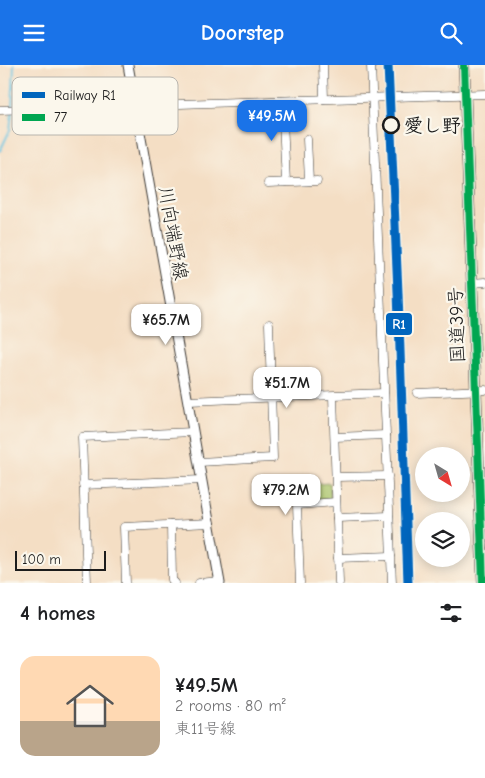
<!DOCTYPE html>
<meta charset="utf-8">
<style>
body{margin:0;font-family:"Comic Neue","Klee One",sans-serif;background:#f6f6f6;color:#202124;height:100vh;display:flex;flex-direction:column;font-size:19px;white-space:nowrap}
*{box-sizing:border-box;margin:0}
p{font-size:16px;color:#757577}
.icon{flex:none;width:28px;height:28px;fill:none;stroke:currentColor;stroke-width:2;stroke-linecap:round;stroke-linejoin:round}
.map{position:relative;height:518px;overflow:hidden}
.drawer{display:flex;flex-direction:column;background:#fff;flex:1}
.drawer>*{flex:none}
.needle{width:32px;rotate:143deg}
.tools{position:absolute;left:415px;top:382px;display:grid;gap:10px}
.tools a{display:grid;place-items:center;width:55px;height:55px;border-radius:50%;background:#fff;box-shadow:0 2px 12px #0003;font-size:25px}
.scale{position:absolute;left:15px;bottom:12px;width:91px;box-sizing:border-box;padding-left:5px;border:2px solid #1c1c1c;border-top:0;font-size:14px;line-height:18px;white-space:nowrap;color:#1c1c1c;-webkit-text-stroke:4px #fbf7ec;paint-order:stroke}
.price{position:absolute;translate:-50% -42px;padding:0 11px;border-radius:10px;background:#fff;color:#222;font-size:16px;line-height:32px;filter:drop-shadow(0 1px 2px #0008)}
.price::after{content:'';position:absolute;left:50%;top:30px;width:15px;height:11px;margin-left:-8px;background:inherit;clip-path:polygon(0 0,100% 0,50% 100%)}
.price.current{background:#1a73e8;color:#fff}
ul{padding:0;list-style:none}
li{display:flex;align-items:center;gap:15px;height:125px;padding:0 20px}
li+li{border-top:1px solid #e0e0e0}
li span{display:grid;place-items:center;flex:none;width:140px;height:100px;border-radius:15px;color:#555}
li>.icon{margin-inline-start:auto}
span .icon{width:60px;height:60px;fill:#fffc;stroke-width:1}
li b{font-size:21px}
h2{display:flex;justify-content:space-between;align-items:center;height:60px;padding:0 20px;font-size:21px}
header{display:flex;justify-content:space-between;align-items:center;height:65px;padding:0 20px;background:#1a73e8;color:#fff;font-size:22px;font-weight:700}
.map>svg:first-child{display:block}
.green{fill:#a9c369;stroke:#627042}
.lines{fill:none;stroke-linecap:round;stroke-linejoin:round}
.stream{stroke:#61c2e0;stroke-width:2}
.minor-casing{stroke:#3c3935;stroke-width:9}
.major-casing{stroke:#3c3935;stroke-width:11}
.highway-casing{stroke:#3c3935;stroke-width:12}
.minor{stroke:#fff;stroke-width:8}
.major{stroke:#fff;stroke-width:9}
.highway{stroke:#fff;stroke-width:10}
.bus-1-casing{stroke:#fbf7ec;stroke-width:11}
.bus-1{stroke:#00a651;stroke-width:8}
.rail-1-casing{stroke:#fbf7ec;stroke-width:12}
.rail-1{stroke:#0065bd;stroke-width:9}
.stop-dot{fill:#fbf7ec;stroke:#1c1c1c;stroke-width:2.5}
.labels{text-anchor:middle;stroke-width:4.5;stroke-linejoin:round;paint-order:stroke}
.stop-label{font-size:19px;font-weight:bold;fill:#1c1c1c;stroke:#fbf7ec;text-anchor:start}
.street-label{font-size:19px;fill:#1c1c1c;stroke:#fbf7ec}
.key{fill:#fbf7ec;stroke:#b8b5ae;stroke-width:1}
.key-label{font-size:14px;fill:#1c1c1c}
.line-badge{stroke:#fbf7ec;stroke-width:2}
.badge-label{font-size:14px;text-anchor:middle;font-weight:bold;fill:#fff}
</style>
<header><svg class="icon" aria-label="menu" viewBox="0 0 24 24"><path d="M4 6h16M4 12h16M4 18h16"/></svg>Doorstep<svg class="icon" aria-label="search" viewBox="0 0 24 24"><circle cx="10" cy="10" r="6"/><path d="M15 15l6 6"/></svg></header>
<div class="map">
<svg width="485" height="518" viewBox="0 0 485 518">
<rect width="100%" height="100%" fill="#fbf7ec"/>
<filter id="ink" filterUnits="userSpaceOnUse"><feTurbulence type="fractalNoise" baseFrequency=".02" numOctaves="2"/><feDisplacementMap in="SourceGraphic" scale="10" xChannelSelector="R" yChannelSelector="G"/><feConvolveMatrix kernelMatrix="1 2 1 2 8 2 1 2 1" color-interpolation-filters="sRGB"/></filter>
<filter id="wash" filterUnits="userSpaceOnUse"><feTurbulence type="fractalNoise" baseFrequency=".0096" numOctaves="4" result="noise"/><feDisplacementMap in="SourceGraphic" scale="20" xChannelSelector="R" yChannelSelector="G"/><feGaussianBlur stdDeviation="1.12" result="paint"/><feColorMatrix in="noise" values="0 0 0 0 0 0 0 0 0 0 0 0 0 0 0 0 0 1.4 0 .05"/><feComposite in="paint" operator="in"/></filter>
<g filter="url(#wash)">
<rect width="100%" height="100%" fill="#f4dec4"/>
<!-- green -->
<path class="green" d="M330 418 331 434 303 436 302 420Z"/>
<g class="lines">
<!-- stream -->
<g class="stream">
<path d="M12 43 14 0"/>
<path d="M0 86 10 65 12 47"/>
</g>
</g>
</g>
<g filter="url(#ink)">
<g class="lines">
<!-- minor casing -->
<g class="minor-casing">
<g id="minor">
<path d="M323 0 324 34"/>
<path d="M371 0 392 518"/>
<path d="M282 36 286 117"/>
<path d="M0 45 485 29"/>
<path d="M307 74 309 116"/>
<path d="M268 118 317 116"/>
<path d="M472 218 485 217"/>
<path d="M417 328 485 325"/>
<path d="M333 331 339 518"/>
<path d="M188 336 384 328"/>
<path d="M335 372 386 370"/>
<path d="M199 397 273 393 269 259"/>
<path d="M336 412 388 411"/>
<path d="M83 420 202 415"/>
<path d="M337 453 389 451"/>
<path d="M171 460 172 515 175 518"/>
<path d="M338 493 391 491"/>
<path d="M87 518 82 372 193 367"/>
<path d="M126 518 124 462 210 458"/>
<path d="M199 518 220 516"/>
<path d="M300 518 297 440 336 437"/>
</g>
</g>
<!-- major casing -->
<g class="major-casing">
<path id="major" d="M128 0 220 518"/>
</g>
<!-- highway casing -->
<g class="highway-casing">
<path id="highway" d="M464 0 483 518"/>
</g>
<!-- minor -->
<use href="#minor" class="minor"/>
<!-- major -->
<use href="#major" class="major"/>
<!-- highway -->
<use href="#highway" class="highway"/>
<!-- bus-1 casing -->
<g class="bus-1-casing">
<path id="bus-1" d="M464 0 483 518"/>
</g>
<!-- bus-1 -->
<use href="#bus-1" class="bus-1"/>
<!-- rail-1 casing -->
<g class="rail-1-casing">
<path id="rail-1" d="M388 0 398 227 408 518"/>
</g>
<!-- rail-1 -->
<use href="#rail-1" class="rail-1"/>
</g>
</g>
<!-- markers -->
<circle class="stop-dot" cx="391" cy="60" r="8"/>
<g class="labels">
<!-- stop labels -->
<g class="stop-label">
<text x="404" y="67">愛し野</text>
</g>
<!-- street labels -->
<g class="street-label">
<text transform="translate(174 168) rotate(80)" y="7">川向端野線</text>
<text transform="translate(456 260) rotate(-92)" y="7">国道39号</text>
</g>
</g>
<!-- legend -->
<rect x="12" y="12" width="166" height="58" rx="8" class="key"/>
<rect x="22" y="27" width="23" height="6" fill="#0065bd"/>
<rect x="22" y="49" width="23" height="7" fill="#00a651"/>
<g class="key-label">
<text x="54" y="35">Railway R1</text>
<text x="54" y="57">77</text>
</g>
<rect class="line-badge" x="385" y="247" width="28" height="24" rx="5" fill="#0065bd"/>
<g class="badge-label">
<text x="399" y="264">R1</text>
</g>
</svg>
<div class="tools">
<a><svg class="needle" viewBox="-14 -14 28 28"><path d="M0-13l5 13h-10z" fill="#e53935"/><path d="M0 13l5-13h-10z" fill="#757577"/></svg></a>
<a><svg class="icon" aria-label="layers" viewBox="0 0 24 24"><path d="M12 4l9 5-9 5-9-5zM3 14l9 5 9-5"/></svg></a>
</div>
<div class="scale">100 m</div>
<b class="price current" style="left:272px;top:77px">¥49.5M</b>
<b class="price" style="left:166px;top:281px">¥65.7M</b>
<b class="price" style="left:287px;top:344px">¥51.7M</b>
<b class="price" style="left:286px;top:451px">¥79.2M</b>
</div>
<section class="drawer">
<h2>4 homes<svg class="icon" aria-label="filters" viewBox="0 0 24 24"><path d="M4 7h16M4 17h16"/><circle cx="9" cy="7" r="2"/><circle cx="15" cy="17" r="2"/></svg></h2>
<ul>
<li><span style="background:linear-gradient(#ffd9b3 65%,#b9a48a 0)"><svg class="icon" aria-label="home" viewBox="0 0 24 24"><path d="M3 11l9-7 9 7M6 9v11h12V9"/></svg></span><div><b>¥49.5M</b><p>2 rooms · 80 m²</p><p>東11号線</p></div></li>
</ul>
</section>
